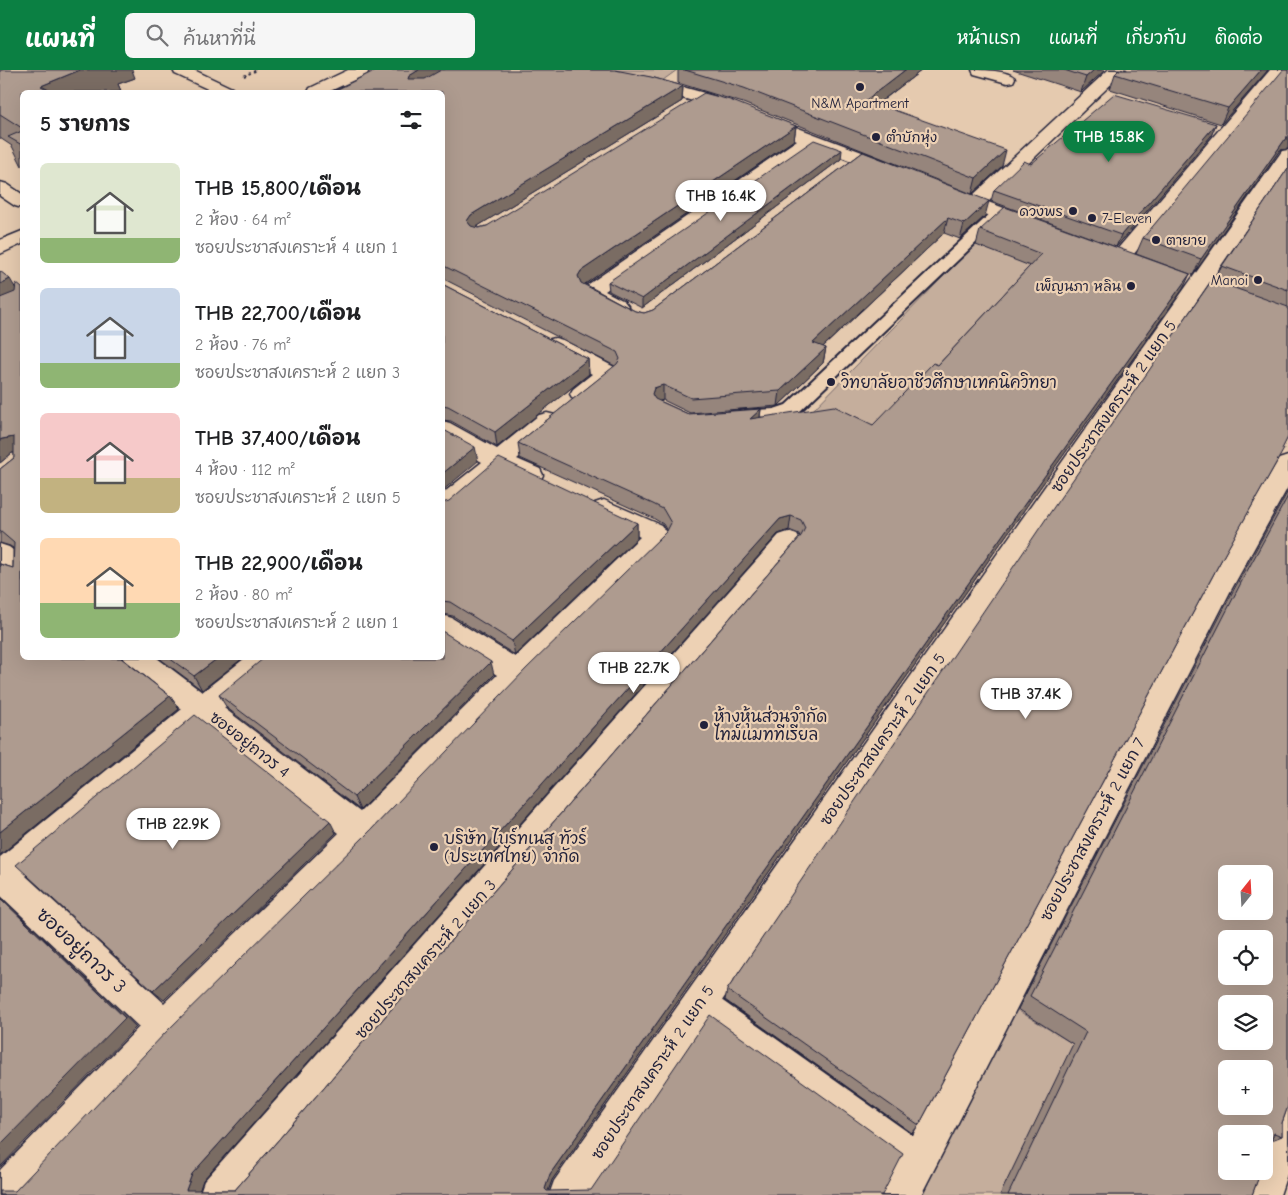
<!DOCTYPE html>
<html lang="th">
<meta charset="utf-8">
<style>
body{margin:0;font-family:"Comic Neue","Playpen Sans Thai",sans-serif;background:#f6f6f6;color:#202124;height:100vh;display:flex;flex-direction:column;font-size:19px;white-space:nowrap}
*{box-sizing:border-box;margin:0}
p{font-size:16px;color:#757577}
.icon{flex:none;width:28px;height:28px;fill:none;stroke:currentColor;stroke-width:2;stroke-linecap:round;stroke-linejoin:round}
.map{position:relative;flex:1;overflow:hidden}
.side{position:absolute;left:20px;top:20px;width:425px;height:570px;display:flex;flex-direction:column;background:#fff;border-radius:8px;box-shadow:0 5px 20px #0002}
.side>*{flex:none}
.needle{width:32px;rotate:18deg}
.fabs{position:absolute;left:1218px;top:795px;display:grid;gap:10px}
.fabs a{display:grid;place-items:center;width:55px;height:55px;border-radius:8px;background:#fff;box-shadow:0 5px 20px #0002;font-size:25px}
.price{position:absolute;translate:-50% -42px;padding:0 11px;border-radius:18px;background:#fff;color:#222;font-size:16px;line-height:32px;filter:drop-shadow(0 1px 2px #0008)}
.price::after{content:'';position:absolute;left:50%;top:30px;width:15px;height:11px;margin-left:-8px;background:inherit;clip-path:polygon(0 0,100% 0,50% 100%)}
.price.current{background:#0b8043;color:#fff}
ul{padding:0;list-style:none}
li{display:flex;align-items:center;gap:15px;height:125px;padding:0 20px}
li span{display:grid;place-items:center;flex:none;width:140px;height:100px;border-radius:8px;color:#555}
li>.icon{margin-inline-start:auto}
span .icon{width:60px;height:60px;fill:#fffc;stroke-width:1}
li b{font-size:21px}
h2{display:flex;justify-content:space-between;align-items:center;height:60px;padding:0 20px;font-size:21px}
header{display:flex;align-items:center;gap:30px;box-sizing:border-box;height:70px;padding:0 25px;background:#0b8043;color:#fff}
header strong{font-size:24px}
nav{display:flex;gap:28px;margin-inline-start:auto;font-size:18px}
.search{width:350px;height:45px;background:#f6f6f6;display:flex;align-items:center;gap:12px;box-sizing:border-box;padding:0 18px;border-radius:8px;color:#757577;font-size:19px}
.map>svg:first-child{display:block}
.green{fill:#c5ae9c;stroke:#74686c}
.lines{fill:none;stroke-linecap:round;stroke-linejoin:round}
.service-casing{stroke:#22223b;stroke-width:4}
.minor-casing{stroke:#22223b;stroke-width:3}
.tertiary-casing{stroke:#22223b;stroke-width:3}
.path{stroke:#22223b;stroke-width:2;stroke-dasharray:2.5 2.5;stroke-linecap:butt}
.service{fill:#edd1b4;fill-rule:evenodd}
.minor{fill:#edd1b4;fill-rule:evenodd}
.tertiary{fill:#edd1b4;fill-rule:evenodd}
.wall{fill:#96857b;stroke:#22223b;fill-rule:evenodd}
.shaded-wall{fill:#7a6c64;stroke:#22223b}
.building{fill:#ae9b8f;stroke:#22223b;fill-rule:evenodd}
.poi-dot{fill:#22223b;stroke:#edd1b4;stroke-width:2}
.labels{text-anchor:middle;stroke-width:4.5;stroke-linejoin:round;paint-order:stroke}
.far-poi-label{font-size:14px;fill:#22223b;stroke:#edd1b4;text-anchor:start}
.poi-label{font-size:16px;fill:#22223b;stroke:#edd1b4;text-anchor:start}
.street-label{font-size:16px;fill:#22223b;stroke:#edd1b4}
.near-street-label{font-size:19px;fill:#22223b;stroke:#edd1b4}
</style>
<header>
<strong>แผนที่</strong>
<div class="search"><svg class="icon" aria-label="search" viewBox="0 0 24 24"><circle cx="10" cy="10" r="6"/><path d="M15 15l6 6"/></svg>ค้นหาที่นี่</div>
<nav><a>หน้าแรก</a><a>แผนที่</a><a>เกี่ยวกับ</a><a>ติดต่อ</a></nav>
</header>
<div class="map">
<svg width="1288" height="1125" viewBox="0 0 1288 1125">
<rect width="100%" height="100%" fill="#e5caaf"/>
<filter id="ink" filterUnits="userSpaceOnUse"><feTurbulence type="fractalNoise" baseFrequency=".02" numOctaves="2"/><feDisplacementMap in="SourceGraphic" scale="10" xChannelSelector="R" yChannelSelector="G"/><feConvolveMatrix kernelMatrix="1 2 1 2 8 2 1 2 1" color-interpolation-filters="sRGB"/></filter>
<g filter="url(#ink)">
<!-- green -->
<g class="green">
<path d="M593 0H677L659 13Z"/>
<path d="M975 174 1056 202 879 381 808 345Z"/>
<path d="M1009 935 1101 991 1045 1125H919Z"/>
</g>
<g class="lines">
<!-- service casing -->
<g class="service-casing">
<g id="service">
<path d="M999 139 1006 143 1004 146 798 343 775 351 733 353 727 351 725 347 727 343 733 341 774 339 786 335 994 140Z"/>
<path d="M701 918 710 922 929 1077 933 1087 929 1097 919 1101 909 1097 692 940 688 931 692 922Z"/>
</g>
</g>
<!-- minor casing -->
<g class="minor-casing">
<g id="minor">
<path d="M173 0H194L232 18 234 22H214L175 4Z"/>
<path d="M570 0H605L654 9 708 24 899 96 901 100 899 104 892 106 885 104 813 76 605 221 624 231 628 236 624 241C611 244 587 233 580 222L583 218 797 70 696 32 652 19 572 4Z"/>
<path d="M972 0C984 0 1007 0 1015 8L1013 12 1007 13 974 4Z"/>
<path d="M1108 0H1126L988 132 1041 152 1044 156 1041 160 1034 162 1027 160 946 129 944 125 946 121 953 119 972 126Z"/>
<path d="M1270 0H1287L1128 191 1121 193 1114 191 1111 187 1114 183Z"/>
<path d="M1288 80V98L1049 446 591 1125H549L554 1111 1282 81Z"/>
<path d="M0 112 7 114 22 124V138L15 136 0 126Z"/>
<path d="M555 268 563 270 616 298 619 303C614 311 590 332 581 332 578 331 576 330 573 329L570 324 573 319 592 304 547 280 544 275 547 270Z"/>
<path d="M547 343 555 345 559 351 555 357 517 389 540 399 543 405 540 411 531 414 502 402 451 444 442 447V424L482 392 442 370V351L450 353 497 379 539 345Z"/>
<path d="M1288 386V417L1230 522 921 1125H881L1209 512 1279 389Z"/>
<path d="M604 430 661 455 669 467 665 474 527 611 373 772 176 969 29 1125H0V1100L139 957 0 825V787L182 639 127 596 123 588H157L202 622 245 588H278L274 596 224 638 360 742 497 605 442 570V545L452 548 515 587 640 467 595 445 591 439 595 433ZM203 656 339 763 164 933 26 806Z"/>
<path d="M788 462 797 465 801 472 797 479 243 1125H199L204 1111 779 465Z"/>
<path d="M0 474 9 477 22 487V511L13 508 0 498Z"/>
<path d="M1288 1026V1101L1280 1125H1242L1250 1101H1264L1263 1064 1275 1031Z"/>
</g>
</g>
<!-- tertiary casing -->
<g class="tertiary-casing">
<g id="tertiary">
<path d="M348 0H369L367 4 328 22H308L310 18Z"/>
<path d="M22 161V174L0 184V170Z"/>
</g>
</g>
<!-- path -->
<path class="path" d="M244 6 257 0"/>
<!-- service -->
<use href="#service" class="service"/>
<!-- minor -->
<use href="#minor" class="minor"/>
<!-- tertiary -->
<use href="#tertiary" class="tertiary"/>
</g>
<!-- wall -->
<g class="wall">
<path d="M0 0 135 8 118 14 121 21 22 22V96L12 76 0 68Z"/>
<path d="M678 0H922L878 34 1002 96 972 124 743 33 678 13Z"/>
<path d="M1013 0H1105L1081 22Z"/>
<path d="M1268 0 1221 54 1110 19 1115 4Z"/>
<path d="M1288 0V79L1280 80 1193 205 1136 184 1143 168Z"/>
<path d="M683 16 682 31 476 157 478 158 487 156 796 56 794 70 585 214 635 241 644 243 653 240 863 82 985 146 960 169 944 163 823 277 826 278 823 293 778 336 690 343 663 330 660 331 688 344 761 339 760 347 873 355 938 295 1030 196 976 175 980 160 1183 219 1029 433 552 1110 548 1121H15L369 762 667 461 663 454 653 448 520 388 518 373 615 296 442 208V22ZM789 460 799 464 800 467 235 1120H199L203 1110 778 464Z"/>
<path d="M1216 54 1211 66 1116 177 991 131 994 120 1031 94Z"/>
<path d="M841 89 642 238 609 221 608 212Z"/>
<path d="M1288 98V367L1218 496 919 1055 912 1063 725 930 727 920 1214 211 1222 196Z"/>
<path d="M0 201 15 217 22 588H122L170 626 179 639 0 785V494L13 498V478L10 476 0 473V399L14 388V383H12L0 393Z"/>
<path d="M442 214 588 289 589 304 497 377 451 351 442 350Z"/>
<path d="M1288 421V1036L1282 1053V1066L1272 1070 1252 1125H1000L1073 974 1018 939 1232 523Z"/>
<path d="M442 433 637 453V468L515 585 453 546 442 544Z"/>
<path d="M159 588H243L202 620Z"/>
<path d="M494 605 360 740 227 638 219 625Z"/>
</g>
<!-- shaded-wall -->
<g class="shaded-wall">
<path d="M80 0H132L135 8 118 14 121 21 118 22H44L41 16Z"/>
<path d="M419 0H445L411 20 408 9 409 6Z"/>
<path d="M905 0H922L863 45 866 30Z"/>
<path d="M1094 0H1105L1081 22 1086 7Z"/>
<path d="M1261 0H1268L1221 54 1228 38Z"/>
<path d="M683 16 682 31 473 159 467 151 471 145Z"/>
<path d="M1216 54 1211 66 1116 177 1121 165Z"/>
<path d="M796 56 794 70 582 216 578 206 581 201Z"/>
<path d="M1288 65V79L1280 80 1193 205 1201 189Z"/>
<path d="M842 80 841 89 642 238V229Z"/>
<path d="M1006 80 1002 96 972 124 976 108Z"/>
<path d="M989 131 985 146 960 169 964 154Z"/>
<path d="M948 148 944 163 811 288 813 273Z"/>
<path d="M1190 204 1183 219 1029 433 552 1110 547 1124 545 1119 550 1104 1036 418Z"/>
<path d="M10 209 19 224 0 233V214Z"/>
<path d="M826 278 823 293 778 336 780 321Z"/>
<path d="M588 289 589 304 497 377 495 362Z"/>
<path d="M663 315V330L654 333 652 324 654 318Z"/>
<path d="M761 339 759 354 750 349Z"/>
<path d="M14 367 22 382 12 383 0 393V370L2 369Z"/>
<path d="M475 377 478 391 442 421V404Z"/>
<path d="M791 446 789 460 778 464 203 1110 198 1125 186 1120 192 1104 780 449Z"/>
<path d="M637 453V468L515 585 512 571Z"/>
<path d="M218 588H243L202 620 194 606Z"/>
<path d="M491 592 494 605 360 740 354 727Z"/>
<path d="M170 626 179 639 0 785V762Z"/>
<path d="M330 751 336 763 164 930 153 921Z"/>
<path d="M0 827 136 957 0 1097Z"/>
</g>
<!-- building -->
<g class="building">
<path d="M0 0H80L41 16 53 22H22V58L0 44Z"/>
<path d="M376 0H419L409 6 408 9H425L441 0H615L651 7 683 16 471 145 467 151 471 156 478 158 487 156 704 23 730 30 796 56 581 201 578 206 581 213 635 241 644 243 653 240 863 82 989 131 964 154 948 148 813 273 826 278 780 321 691 328 663 315 654 318 652 324 655 329 688 344 761 339 750 349 834 336 873 355 933 293 938 295 1041 184 980 160 1005 137 1190 204 1036 418 550 1104 545 1119 547 1121 591 1120 710 945 903 1084 882 1125H0V1121H15L167 961 369 762 526 599 667 461 671 453 663 439 653 434 518 373 617 294 620 289 617 282 442 195V22H332ZM791 446 801 450 805 458 801 466 235 1120H186L192 1104 780 449Z"/>
<path d="M685 0H905L866 30 1006 80 976 108 744 18Z"/>
<path d="M1064 0H1094L1086 7Z"/>
<path d="M1119 0H1261L1228 38 1115 4Z"/>
<path d="M1283 0H1288V65L1201 189 1143 168Z"/>
<path d="M1114 24 1216 54 1121 165 994 120 1024 91 1031 94Z"/>
<path d="M22 61V75L8 67Z"/>
<path d="M814 70 842 80 642 229 608 212Z"/>
<path d="M1288 98V220L1222 196Z"/>
<path d="M0 201 10 209 0 214Z"/>
<path d="M1212 210 1288 237V367L1282 379H1284L1218 496 919 1055 727 920 1058 431Z"/>
<path d="M16 213 22 218V588H121L170 626 0 762V494L13 498 14 473 0 461V399L14 388V367L2 369 0 370V228L15 222Z"/>
<path d="M442 214 588 289 495 362 448 336 442 335Z"/>
<path d="M442 359 475 377 442 404Z"/>
<path d="M499 388 637 453 512 571 450 532 442 531V433L449 431Z"/>
<path d="M1288 426V1036L1282 1053V1066L1274 1063 1264 1093V1064H1226V1101H1261L1252 1125H1008L1086 962 1030 926 1246 503ZM1226 804H1264V841H1226ZM1226 869H1264V906H1226ZM1226 934H1264V971H1226ZM1226 999H1264V1036H1226Z"/>
<path d="M442 561 491 592 354 727 219 625 264 588H442Z"/>
<path d="M169 588H218L194 606Z"/>
<path d="M195 645 330 751 153 921 16 795Z"/>
<path d="M0 828 125 948 0 1075Z"/>
</g>
</g>
<!-- markers -->
<g class="poi-dot">
<circle cx="860" cy="17" r="5"/>
<circle cx="876" cy="67" r="5"/>
<circle cx="1073" cy="141" r="5"/>
<circle cx="1092" cy="148" r="5"/>
<circle cx="1156" cy="170" r="5"/>
<circle cx="1258" cy="210" r="5"/>
<circle cx="1131" cy="216" r="5"/>
<circle cx="831" cy="312" r="5"/>
<circle cx="704" cy="655" r="5"/>
<circle cx="434" cy="777" r="5"/>
</g>
<g class="labels">
<!-- far-poi labels -->
<g class="far-poi-label">
<text x="860" y="38" text-anchor="middle">N&amp;M Apartment</text>
<text x="886" y="72">ตำบักหุ่ง</text>
<text x="1063" y="146" text-anchor="end">ดวงพร</text>
<text x="1102" y="153">7-Eleven</text>
<text x="1166" y="175">ตายาย</text>
<text x="1248" y="215" text-anchor="end">Manoi</text>
<text x="1121" y="221" text-anchor="end">เพ็ญนภา หลิน</text>
</g>
<!-- poi labels -->
<g class="poi-label">
<text x="841" y="318">วิทยาลัยอาชีวศึกษาเทคนิควิทยา</text>
<text x="714" y="652">ห้างหุ้นส่วนจำกัด<tspan x="714" dy="18">ไทม์แมททีเรียล</tspan></text>
<text x="444" y="774">บริษัท ไบร์ทเนส ทัวร์<tspan x="444" dy="18">(ประเทศไทย) จำกัด</tspan></text>
</g>
<!-- street labels -->
<g class="street-label">
<text transform="translate(1113 336) rotate(-55)" y="6">ซอยประชาสงเคราะห์ 2 แยก 5</text>
<text transform="translate(882 669) rotate(-55)" y="6">ซอยประชาสงเคราะห์ 2 แยก 5</text>
<text transform="translate(250 674) rotate(38)" y="6">ซอยอยู่ถาวร 4</text>
<text transform="translate(1092 759) rotate(-62)" y="6">ซอยประชาสงเคราะห์ 2 แยก 7</text>
<text transform="translate(425 889) rotate(-49)" y="6">ซอยประชาสงเคราะห์ 2 แยก 3</text>
<text transform="translate(652 1002) rotate(-56)" y="6">ซอยประชาสงเคราะห์ 2 แยก 5</text>
</g>
<!-- near-street labels -->
<g class="near-street-label">
<text transform="translate(82 880) rotate(43)" y="7">ซอยอยู่ถาวร 3</text>
</g>
</g>
</svg>
<div class="fabs">
<a><svg class="needle" viewBox="-14 -14 28 28"><path d="M0-13l5 13h-10z" fill="#e53935"/><path d="M0 13l5-13h-10z" fill="#757577"/></svg></a>
<a><svg class="icon" aria-label="locate" viewBox="0 0 24 24"><circle cx="12" cy="12" r="6"/><path d="M12 2v4M12 18v4M2 12h4M18 12h4"/></svg></a>
<a><svg class="icon" aria-label="layers" viewBox="0 0 24 24"><path d="M12 4l9 5-9 5-9-5zM3 14l9 5 9-5"/></svg></a>
<a>+</a>
<a>−</a>
</div>
<b class="price current" style="left:1109px;top:93px">THB 15.8K</b>
<b class="price" style="left:721px;top:152px">THB 16.4K</b>
<b class="price" style="left:634px;top:624px">THB 22.7K</b>
<b class="price" style="left:1026px;top:650px">THB 37.4K</b>
<b class="price" style="left:173px;top:780px">THB 22.9K</b>
<section class="side">
<h2>5 รายการ<svg class="icon" aria-label="filters" viewBox="0 0 24 24"><path d="M4 7h16M4 17h16"/><circle cx="9" cy="7" r="2"/><circle cx="15" cy="17" r="2"/></svg></h2>
<ul>
<li><span style="background:linear-gradient(#dfe7d0 75%,#8fb573 0)"><svg class="icon" aria-label="home" viewBox="0 0 24 24"><path d="M3 11l9-7 9 7M6 9v11h12V9"/></svg></span><div><b>THB 15,800/เดือน</b><p>2 ห้อง · 64 m²</p><p>ซอยประชาสงเคราะห์ 4 แยก 1</p></div></li>
<li><span style="background:linear-gradient(#c9d6e8 75%,#8fb573 0)"><svg class="icon" aria-label="home" viewBox="0 0 24 24"><path d="M3 11l9-7 9 7M6 9v11h12V9"/></svg></span><div><b>THB 22,700/เดือน</b><p>2 ห้อง · 76 m²</p><p>ซอยประชาสงเคราะห์ 2 แยก 3</p></div></li>
<li><span style="background:linear-gradient(#f6c9c9 65%,#c2b280 0)"><svg class="icon" aria-label="home" viewBox="0 0 24 24"><path d="M3 11l9-7 9 7M6 9v11h12V9"/></svg></span><div><b>THB 37,400/เดือน</b><p>4 ห้อง · 112 m²</p><p>ซอยประชาสงเคราะห์ 2 แยก 5</p></div></li>
<li><span style="background:linear-gradient(#ffd9b3 65%,#8fb573 0)"><svg class="icon" aria-label="home" viewBox="0 0 24 24"><path d="M3 11l9-7 9 7M6 9v11h12V9"/></svg></span><div><b>THB 22,900/เดือน</b><p>2 ห้อง · 80 m²</p><p>ซอยประชาสงเคราะห์ 2 แยก 1</p></div></li>
</ul>
</section>
</div>
